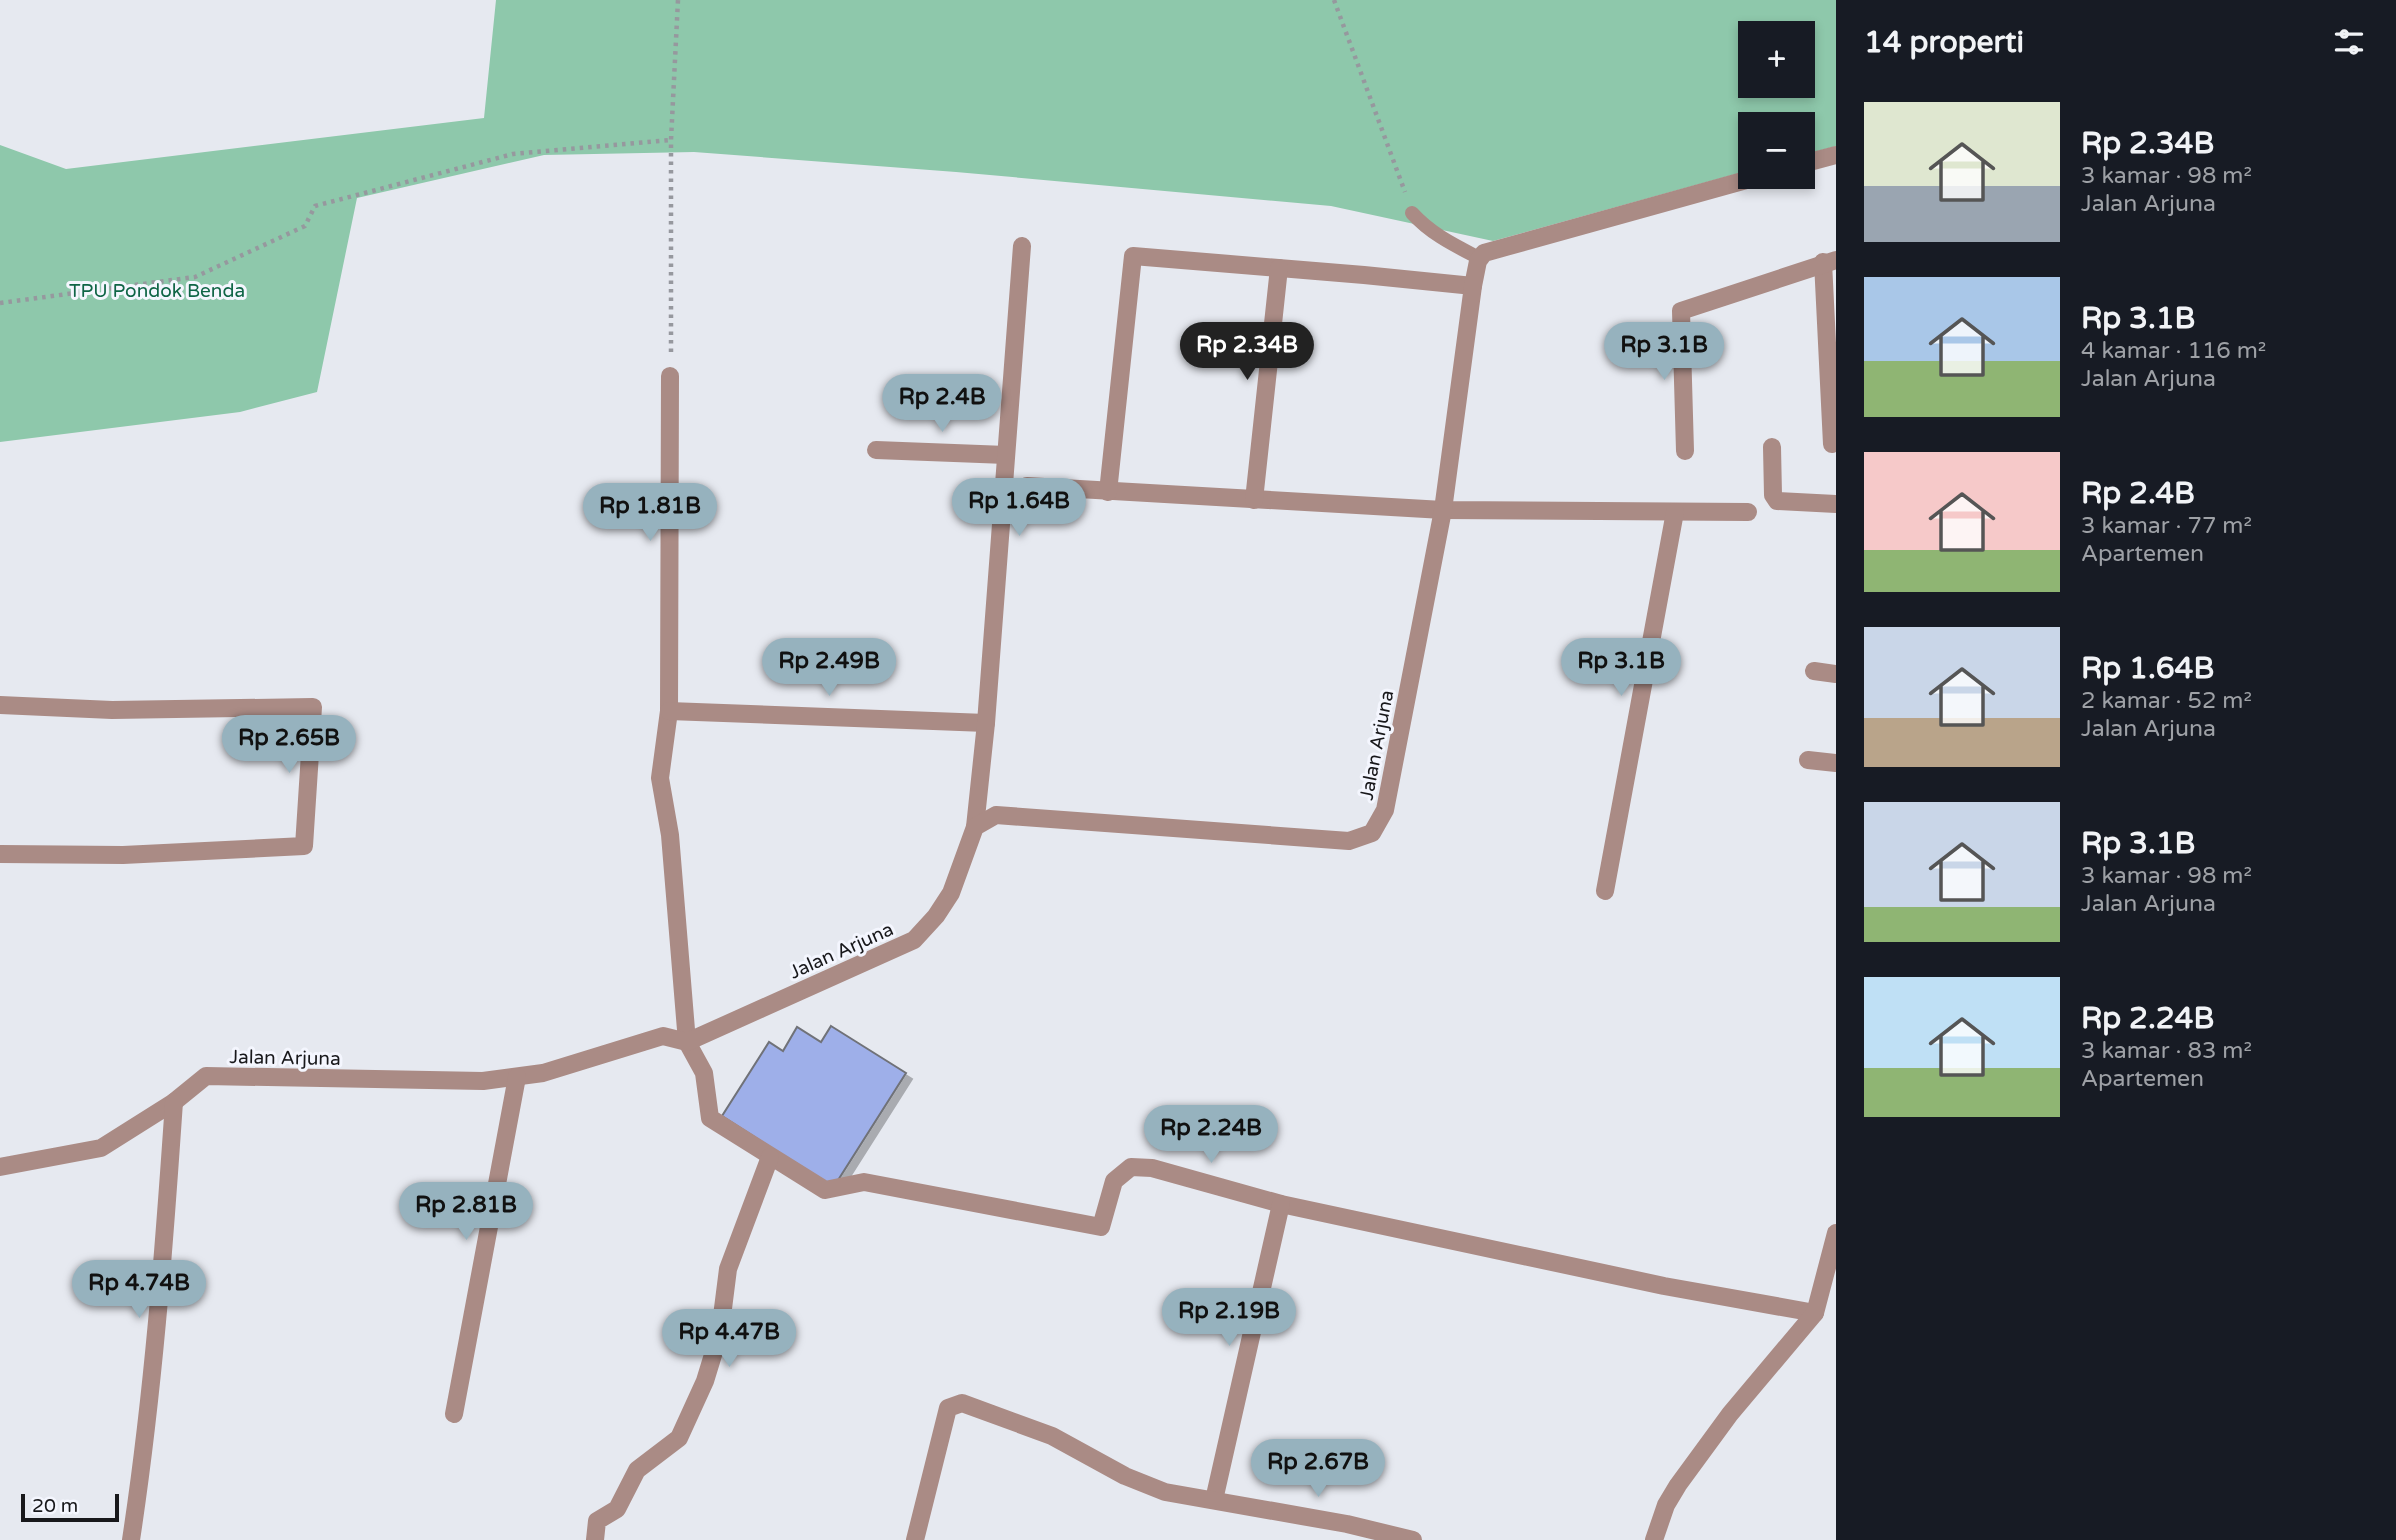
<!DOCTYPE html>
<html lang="id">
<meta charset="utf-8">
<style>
body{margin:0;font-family:"Varela Round",sans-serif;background:#242831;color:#f1f3f6;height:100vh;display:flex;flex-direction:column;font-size:26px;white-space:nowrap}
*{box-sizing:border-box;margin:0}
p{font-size:23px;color:#9ea1a6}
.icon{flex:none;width:38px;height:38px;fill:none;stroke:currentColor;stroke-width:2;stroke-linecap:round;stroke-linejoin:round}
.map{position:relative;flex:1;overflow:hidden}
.sheet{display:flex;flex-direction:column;background:#171b24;width:560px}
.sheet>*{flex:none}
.tools{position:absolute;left:1738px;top:21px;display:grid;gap:14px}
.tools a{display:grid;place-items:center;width:77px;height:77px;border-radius:0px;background:#171b24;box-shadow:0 4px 10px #0003;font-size:35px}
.scale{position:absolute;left:21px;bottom:18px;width:98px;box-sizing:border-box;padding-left:7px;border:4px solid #18181b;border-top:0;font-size:19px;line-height:24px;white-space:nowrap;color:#18181b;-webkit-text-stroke:5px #f4f6fe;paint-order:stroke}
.price{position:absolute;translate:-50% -60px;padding:0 16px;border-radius:24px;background:#96b2be;color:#111;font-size:23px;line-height:46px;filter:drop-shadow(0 2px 4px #0008)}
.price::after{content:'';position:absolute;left:50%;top:42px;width:21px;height:16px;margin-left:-10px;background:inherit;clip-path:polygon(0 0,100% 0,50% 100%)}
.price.current{background:#222;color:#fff}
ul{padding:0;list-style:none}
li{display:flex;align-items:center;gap:21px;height:175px;padding:0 28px}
li span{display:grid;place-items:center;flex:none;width:196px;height:140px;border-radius:0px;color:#555}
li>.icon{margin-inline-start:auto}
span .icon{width:84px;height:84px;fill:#fffc;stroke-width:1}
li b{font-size:30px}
h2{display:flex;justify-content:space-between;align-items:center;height:84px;padding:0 28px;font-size:30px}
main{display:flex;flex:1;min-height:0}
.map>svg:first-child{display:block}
.green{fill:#8ec8ab;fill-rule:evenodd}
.building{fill:#9eafe9;stroke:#707278;stroke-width:2;filter:url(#shadow)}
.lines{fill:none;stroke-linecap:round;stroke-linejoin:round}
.path{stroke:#96989e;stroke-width:4.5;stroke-dasharray:3.5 5;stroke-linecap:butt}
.service{stroke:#aa8b85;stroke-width:14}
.minor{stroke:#aa8b85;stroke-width:18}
.labels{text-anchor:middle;stroke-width:6;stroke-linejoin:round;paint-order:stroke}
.park-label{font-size:19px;fill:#0f6546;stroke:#f4f6fe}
.street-label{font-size:19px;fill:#18181b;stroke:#f4f6fe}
</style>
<main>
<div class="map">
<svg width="1836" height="1540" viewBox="0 0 1836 1540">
<defs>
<filter id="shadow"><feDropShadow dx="6" dy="6" stdDeviation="0" flood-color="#0004"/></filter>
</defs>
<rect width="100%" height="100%" fill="#e6e9f0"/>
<!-- green -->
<path class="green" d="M496 0H1836V146L1803 155 1802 124H1750V170L1493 241 1331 206 956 172 694 152 544 155 357 198 317 392 240 412 0 442V145L66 169 484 118ZM1750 33H1802V86H1750Z"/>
<!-- building -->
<path class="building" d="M831 1026 906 1073 833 1188 722 1116 769 1042 783 1051 797 1027 821 1042Z"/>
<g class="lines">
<!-- path -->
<g class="path">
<path d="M1334 0 1405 192"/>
<path d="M0 303 195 277 305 226 315 206 513 154 671 140"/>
<path d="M671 352V140L678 0"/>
</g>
<!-- service -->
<path class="service" d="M1412 213C1431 234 1454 245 1479 258"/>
<!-- minor -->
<g class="minor">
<path d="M1802 164 1836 155"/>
<path d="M1823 262 1832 444"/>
<path d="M670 376 669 711 660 778 670 835 687 1042 704 1073 710 1118 825 1190 864 1182 1101 1227 1114 1181 1131 1167 1152 1168 1281 1204 1664 1286 1815 1313"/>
<path d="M1772 447 1773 495 1777 501 1836 504"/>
<path d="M876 450 1006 455"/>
<path d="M1685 451 1681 311 1836 260"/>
<path d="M1027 486 1443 510 1748 512"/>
<path d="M1108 492 1133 256 1364 275 1473 286"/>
<path d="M1254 500 1279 268"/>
<path d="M1814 671 1836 674"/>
<path d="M0 705 112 710 313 707 304 846 123 855 0 854"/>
<path d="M669 711 986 723"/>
<path d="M1808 760 1836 763"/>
<path d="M975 827 986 723 1022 246"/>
<path d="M1605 891 1675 512"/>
<path d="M0 1167 101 1148 174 1102 206 1076 483 1081 543 1073 663 1036 687 1042 914 940 936 916 951 893 975 827 996 815 1349 841 1372 833 1385 810 1443 510 1473 286 1478 261 1484 253 1757 177"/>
<path d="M454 1414 517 1077"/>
<path d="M1214 1500 1281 1204"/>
<path d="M131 1540C153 1395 164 1249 174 1102"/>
<path d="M595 1540 597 1521 617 1509 637 1470 679 1438 705 1381 720 1332 728 1269 770 1157"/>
<path d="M915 1540 948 1408 962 1403 1052 1436 1125 1476 1165 1492 1347 1524 1413 1540"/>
<path d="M1654 1540 1666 1505 1678 1485 1730 1414 1815 1313 1836 1233"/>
</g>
</g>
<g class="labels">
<!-- park labels -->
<g class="park-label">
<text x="157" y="297">TPU Pondok Benda</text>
</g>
<!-- street labels -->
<g class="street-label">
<text transform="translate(1376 745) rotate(-79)" y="7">Jalan Arjuna</text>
<text transform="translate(841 950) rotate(-24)" y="7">Jalan Arjuna</text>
<text transform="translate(285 1057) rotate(1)" y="7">Jalan Arjuna</text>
</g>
</g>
</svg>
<div class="tools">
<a>+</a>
<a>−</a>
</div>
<div class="scale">20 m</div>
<b class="price current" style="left:1247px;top:382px">Rp 2.34B</b>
<b class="price" style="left:1664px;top:382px">Rp 3.1B</b>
<b class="price" style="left:942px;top:434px">Rp 2.4B</b>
<b class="price" style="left:1019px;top:538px">Rp 1.64B</b>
<b class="price" style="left:650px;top:543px">Rp 1.81B</b>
<b class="price" style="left:829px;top:698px">Rp 2.49B</b>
<b class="price" style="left:1621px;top:698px">Rp 3.1B</b>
<b class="price" style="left:289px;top:775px">Rp 2.65B</b>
<b class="price" style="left:1211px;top:1165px">Rp 2.24B</b>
<b class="price" style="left:466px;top:1242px">Rp 2.81B</b>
<b class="price" style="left:139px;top:1320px">Rp 4.74B</b>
<b class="price" style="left:1229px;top:1348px">Rp 2.19B</b>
<b class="price" style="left:729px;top:1369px">Rp 4.47B</b>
<b class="price" style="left:1318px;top:1499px">Rp 2.67B</b>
</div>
<section class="sheet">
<h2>14 properti<svg class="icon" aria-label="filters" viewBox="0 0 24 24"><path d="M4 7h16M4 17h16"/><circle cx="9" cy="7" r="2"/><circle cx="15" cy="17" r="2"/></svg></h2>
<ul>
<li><span style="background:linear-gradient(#dfe7d0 60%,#9aa5b1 0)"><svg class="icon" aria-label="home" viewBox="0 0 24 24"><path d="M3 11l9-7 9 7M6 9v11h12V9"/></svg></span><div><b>Rp 2.34B</b><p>3 kamar · 98 m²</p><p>Jalan Arjuna</p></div></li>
<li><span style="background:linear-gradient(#a9c7e8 60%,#8fb573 0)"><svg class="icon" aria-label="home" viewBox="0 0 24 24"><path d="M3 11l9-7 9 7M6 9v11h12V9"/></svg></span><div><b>Rp 3.1B</b><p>4 kamar · 116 m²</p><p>Jalan Arjuna</p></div></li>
<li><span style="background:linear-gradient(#f6c9c9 70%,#8fb573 0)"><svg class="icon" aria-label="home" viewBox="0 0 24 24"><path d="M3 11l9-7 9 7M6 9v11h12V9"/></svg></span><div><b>Rp 2.4B</b><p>3 kamar · 77 m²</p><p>Apartemen</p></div></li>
<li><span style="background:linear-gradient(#c9d6e8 65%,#b9a48a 0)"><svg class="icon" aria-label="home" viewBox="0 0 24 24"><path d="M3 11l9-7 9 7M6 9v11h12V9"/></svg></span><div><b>Rp 1.64B</b><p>2 kamar · 52 m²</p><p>Jalan Arjuna</p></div></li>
<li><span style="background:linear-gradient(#c9d6e8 75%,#8fb573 0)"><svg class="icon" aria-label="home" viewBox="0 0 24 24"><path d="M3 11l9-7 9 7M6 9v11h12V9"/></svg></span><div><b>Rp 3.1B</b><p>3 kamar · 98 m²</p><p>Jalan Arjuna</p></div></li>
<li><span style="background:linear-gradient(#bfe0f5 65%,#8fb573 0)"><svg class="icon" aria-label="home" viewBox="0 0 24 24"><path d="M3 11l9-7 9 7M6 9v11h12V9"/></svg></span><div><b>Rp 2.24B</b><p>3 kamar · 83 m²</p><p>Apartemen</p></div></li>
</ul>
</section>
</main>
